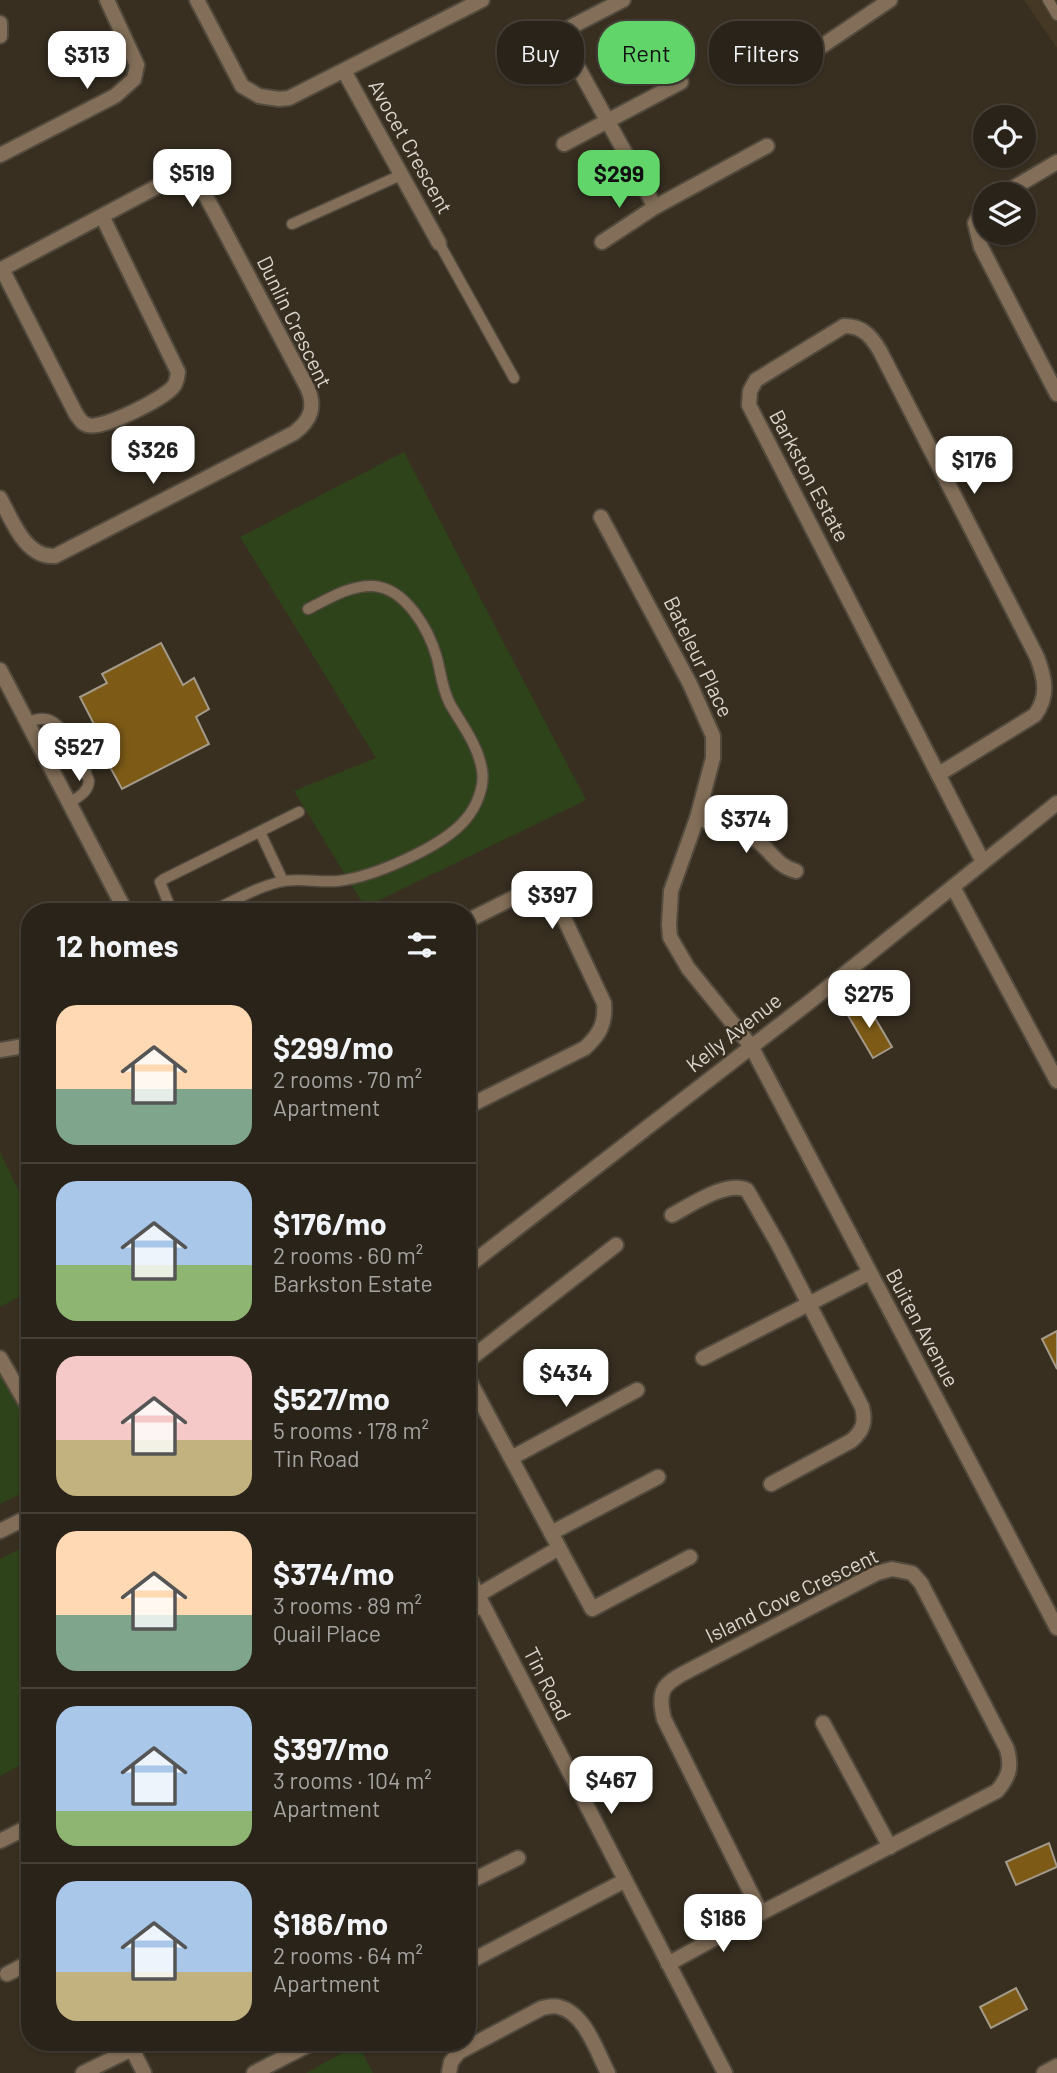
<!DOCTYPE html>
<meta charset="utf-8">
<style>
body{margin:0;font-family:Barlow,sans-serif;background:#362f26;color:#f1f3f6;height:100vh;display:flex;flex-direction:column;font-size:26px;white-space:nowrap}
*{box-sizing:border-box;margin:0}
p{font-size:23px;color:#a5a4a2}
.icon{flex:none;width:38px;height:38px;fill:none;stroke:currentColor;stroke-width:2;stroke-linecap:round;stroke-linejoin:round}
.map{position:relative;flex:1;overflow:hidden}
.drawer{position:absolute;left:21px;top:903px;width:455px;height:1148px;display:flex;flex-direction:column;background:#2a2319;border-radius:28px;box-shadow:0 2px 5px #0004,0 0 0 2px #464038}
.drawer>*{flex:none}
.top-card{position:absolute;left:497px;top:21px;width:455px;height:63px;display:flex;gap:14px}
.tools{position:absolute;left:973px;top:105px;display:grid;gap:14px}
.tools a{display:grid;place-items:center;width:63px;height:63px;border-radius:50%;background:#2a2319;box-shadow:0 2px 5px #0004,0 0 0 2px #464038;font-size:35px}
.price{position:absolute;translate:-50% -60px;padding:0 16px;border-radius:14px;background:#fff;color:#222;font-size:23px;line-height:46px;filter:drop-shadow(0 2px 4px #0008)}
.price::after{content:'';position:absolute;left:50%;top:42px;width:21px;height:16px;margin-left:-10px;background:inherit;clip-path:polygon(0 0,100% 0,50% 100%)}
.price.selected{background:#61d56a;color:#111}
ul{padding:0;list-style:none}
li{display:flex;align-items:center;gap:21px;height:175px;padding:0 35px}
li+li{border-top:2px solid #464038}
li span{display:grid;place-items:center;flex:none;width:196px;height:140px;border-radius:21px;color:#555}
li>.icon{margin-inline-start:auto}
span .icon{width:84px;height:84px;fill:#fffc;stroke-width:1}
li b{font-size:30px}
h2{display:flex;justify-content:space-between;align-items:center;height:84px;padding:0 35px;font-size:30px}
.tag{padding:0 24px;border-radius:28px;background:#2a2319;box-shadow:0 2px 5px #0004,0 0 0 2px #464038;font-size:24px;line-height:63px}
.tag.selected{background:#61d56a;color:#111}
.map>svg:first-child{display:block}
.built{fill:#453824}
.green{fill:#2e431a}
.building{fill:#7d5b17;stroke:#a49a89;stroke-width:2}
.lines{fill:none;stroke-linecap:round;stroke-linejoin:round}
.lane-casing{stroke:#524a3d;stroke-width:13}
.street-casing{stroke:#524a3d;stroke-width:18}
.lane{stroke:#836f59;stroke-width:10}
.street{stroke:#836f59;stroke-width:14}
.labels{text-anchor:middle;stroke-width:5;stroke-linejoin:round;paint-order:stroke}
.street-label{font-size:21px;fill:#dbd6cd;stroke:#382f21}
</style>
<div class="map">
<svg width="1057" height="2073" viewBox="0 0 1057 2073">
<rect width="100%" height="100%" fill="#382f21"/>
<!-- built -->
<path class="built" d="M1024 0H1057V48Z"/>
<!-- green -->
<g class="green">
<path d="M404 452 586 800 365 907 294 791 376 758 240 537Z"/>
<path d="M0 1152 25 1204 30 1202V1291L0 1307Z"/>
<path d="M0 1348 30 1401V1489L0 1504Z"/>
<path d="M30 1544V1760L0 1776V1559Z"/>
<path d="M358 2044 373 2073H306Z"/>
</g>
<!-- building -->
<g class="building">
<path d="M161 643 183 685 194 678 209 709 196 717 209 744 122 789 109 765 114 763 80 697 107 683 102 674Z"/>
<path d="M865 1001 892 1047 873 1058 846 1012Z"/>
<path d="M1057 1331V1369L1042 1339Z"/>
<path d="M1049 1843 1057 1867 1016 1885 1006 1862Z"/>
<path d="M1016 1988 1027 2009 991 2028 980 2007Z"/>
</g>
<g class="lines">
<!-- lane casing -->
<g class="lane-casing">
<g id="lane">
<path d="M1048 0 1057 15"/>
<path d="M292 224 401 175"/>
<path d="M439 243 514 378"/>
<path d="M27 722C32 721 39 718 44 719 65 720 83 764 89 781 88 793 78 797 69 803"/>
<path d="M260 832 283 881"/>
<path d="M155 912 168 905"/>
<path d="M172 912 160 882 164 879 299 812"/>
<path d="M211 912C233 901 255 888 279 882 297 877 319 883 338 881 373 877 443 847 466 819 476 807 485 787 482 770 478 745 462 725 450 704 442 688 441 674 437 658 429 630 406 588 373 586 350 585 328 599 308 609"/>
<path d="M467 1616 484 1606"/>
</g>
</g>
<!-- street casing -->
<g class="street-casing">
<g id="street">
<path d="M197 0 242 86 259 96 279 99 289 98 482 0"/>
<path d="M623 0 559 33 655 207 767 146"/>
<path d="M0 23V36"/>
<path d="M819 48 890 0"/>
<path d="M516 56 559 33"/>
<path d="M344 71 439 243"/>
<path d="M564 144 681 82"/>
<path d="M0 155 115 96 134 79 137 65 107 0"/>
<path d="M1003 194 1057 162"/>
<path d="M985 206 975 223 981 247 1057 394"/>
<path d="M602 242 655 207"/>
<path d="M2 269 76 414C79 418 82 424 88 425 102 430 163 399 173 387 177 383 177 378 178 372L103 218"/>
<path d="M0 270 160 185 185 179 203 191 215 213 307 387C316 407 311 420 294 433L55 556C25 558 12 520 0 498"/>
<path d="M601 517 690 684 713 736V758L697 818 671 891 669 925 670 937 688 968 751 1046 1057 1628"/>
<path d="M0 670 126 912"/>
<path d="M939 774 1035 715C1049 696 1045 678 1037 657L880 351C871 336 863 326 844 326L756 380 750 391 749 405 983 862"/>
<path d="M697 818C716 825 739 830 756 840 771 850 776 866 796 871"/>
<path d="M953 887 1057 1081"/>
<path d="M467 921 537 886 544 887 555 899 604 1003C606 1024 599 1035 585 1048L467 1107"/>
<path d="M0 1050 30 1045"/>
<path d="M672 1215C691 1205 727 1180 747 1190L778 1244 862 1407C866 1422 863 1431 851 1441L771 1484"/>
<path d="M467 1267 812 1000 1057 803"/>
<path d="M0 1358 30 1410"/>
<path d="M703 1358 869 1273"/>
<path d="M467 1365 470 1359 616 1245"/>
<path d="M467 1371 468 1378 592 1609 690 1557"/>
<path d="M511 1458 637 1390"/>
<path d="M0 1531 30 1516"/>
<path d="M551 1533 658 1477"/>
<path d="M892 1569 912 1573 921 1583 1007 1749C1012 1767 1009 1777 997 1791L761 1913 664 1719C657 1690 663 1684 688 1671L877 1573Z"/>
<path d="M467 1574 725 2073"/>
<path d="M478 1595 559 1548"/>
<path d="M823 1723 890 1847"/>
<path d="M23 1830 30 1844"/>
<path d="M0 1841 30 1826"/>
<path d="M467 1883 518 1858"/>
<path d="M467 1963 624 1881"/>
<path d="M668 1964 761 1913"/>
<path d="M7 1974 30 1962"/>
<path d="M129 2043 144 2073"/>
<path d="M83 2073 146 2042"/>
<path d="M254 2073 314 2042"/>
<path d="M449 2073 451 2062 459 2052 542 2008C547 2007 554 2005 559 2007 585 2013 597 2052 608 2073"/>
<path d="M1044 2073 1057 2066"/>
</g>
</g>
<!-- lane -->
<use href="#lane" class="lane"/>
<!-- street -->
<use href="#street" class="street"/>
</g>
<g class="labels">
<!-- street labels -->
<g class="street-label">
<text transform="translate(410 147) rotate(61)" y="7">Avocet Crescent</text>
<text transform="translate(294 322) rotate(64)" y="7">Dunlin Crescent</text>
<text transform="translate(809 476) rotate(62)" y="7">Barkston Estate</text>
<text transform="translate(698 657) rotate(64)" y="7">Bateleur Place</text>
<text transform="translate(734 1033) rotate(-38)" y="7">Kelly Avenue</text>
<text transform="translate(922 1328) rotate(62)" y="7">Buiten Avenue</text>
<text transform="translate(792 1596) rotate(-26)" y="7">Island Cove Crescent</text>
<text transform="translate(547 1684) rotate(63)" y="7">Tin Road</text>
</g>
</g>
</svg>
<div class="tools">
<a><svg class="icon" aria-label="locate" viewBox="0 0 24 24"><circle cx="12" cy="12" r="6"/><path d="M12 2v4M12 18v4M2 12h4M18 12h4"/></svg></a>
<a><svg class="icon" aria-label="layers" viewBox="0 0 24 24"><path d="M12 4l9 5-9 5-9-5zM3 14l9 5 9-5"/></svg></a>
</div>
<b class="price" style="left:87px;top:91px">$313</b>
<b class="price" style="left:192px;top:209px">$519</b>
<b class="price selected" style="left:619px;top:210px">$299</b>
<b class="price" style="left:153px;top:486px">$326</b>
<b class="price" style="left:974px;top:496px">$176</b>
<b class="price" style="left:79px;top:783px">$527</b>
<b class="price" style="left:746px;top:855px">$374</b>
<b class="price" style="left:552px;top:931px">$397</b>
<b class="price" style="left:869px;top:1030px">$275</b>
<b class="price" style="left:566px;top:1409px">$434</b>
<b class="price" style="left:611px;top:1816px">$467</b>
<b class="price" style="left:723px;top:1954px">$186</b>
<div class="top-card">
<a class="tag">Buy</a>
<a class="tag selected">Rent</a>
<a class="tag">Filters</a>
</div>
<section class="drawer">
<h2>12 homes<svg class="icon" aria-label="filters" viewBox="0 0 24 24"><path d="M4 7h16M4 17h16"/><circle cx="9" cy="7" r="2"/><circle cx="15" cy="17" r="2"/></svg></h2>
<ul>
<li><span style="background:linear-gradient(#ffd9b3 60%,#7fa58c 0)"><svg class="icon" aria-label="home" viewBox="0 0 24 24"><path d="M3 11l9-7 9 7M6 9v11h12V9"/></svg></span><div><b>$299/mo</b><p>2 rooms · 70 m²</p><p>Apartment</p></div></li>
<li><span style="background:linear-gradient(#a9c7e8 60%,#8fb573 0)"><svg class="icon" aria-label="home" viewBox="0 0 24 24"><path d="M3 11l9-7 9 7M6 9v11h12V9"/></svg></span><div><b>$176/mo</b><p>2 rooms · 60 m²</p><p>Barkston Estate</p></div></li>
<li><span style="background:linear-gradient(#f6c9c9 60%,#c2b280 0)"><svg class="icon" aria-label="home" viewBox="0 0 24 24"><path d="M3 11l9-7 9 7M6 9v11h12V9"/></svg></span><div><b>$527/mo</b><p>5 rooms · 178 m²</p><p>Tin Road</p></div></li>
<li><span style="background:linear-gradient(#ffd9b3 60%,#7fa58c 0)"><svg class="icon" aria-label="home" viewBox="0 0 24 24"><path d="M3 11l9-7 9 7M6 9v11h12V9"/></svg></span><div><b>$374/mo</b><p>3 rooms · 89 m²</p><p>Quail Place</p></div></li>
<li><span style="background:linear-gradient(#a9c7e8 75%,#8fb573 0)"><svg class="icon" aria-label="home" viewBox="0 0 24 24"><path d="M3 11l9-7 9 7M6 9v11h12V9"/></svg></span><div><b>$397/mo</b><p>3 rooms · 104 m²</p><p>Apartment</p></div></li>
<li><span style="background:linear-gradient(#a9c7e8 65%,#c2b280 0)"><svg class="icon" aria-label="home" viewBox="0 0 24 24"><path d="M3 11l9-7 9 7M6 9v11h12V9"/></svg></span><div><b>$186/mo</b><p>2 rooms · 64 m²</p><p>Apartment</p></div></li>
</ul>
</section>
</div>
